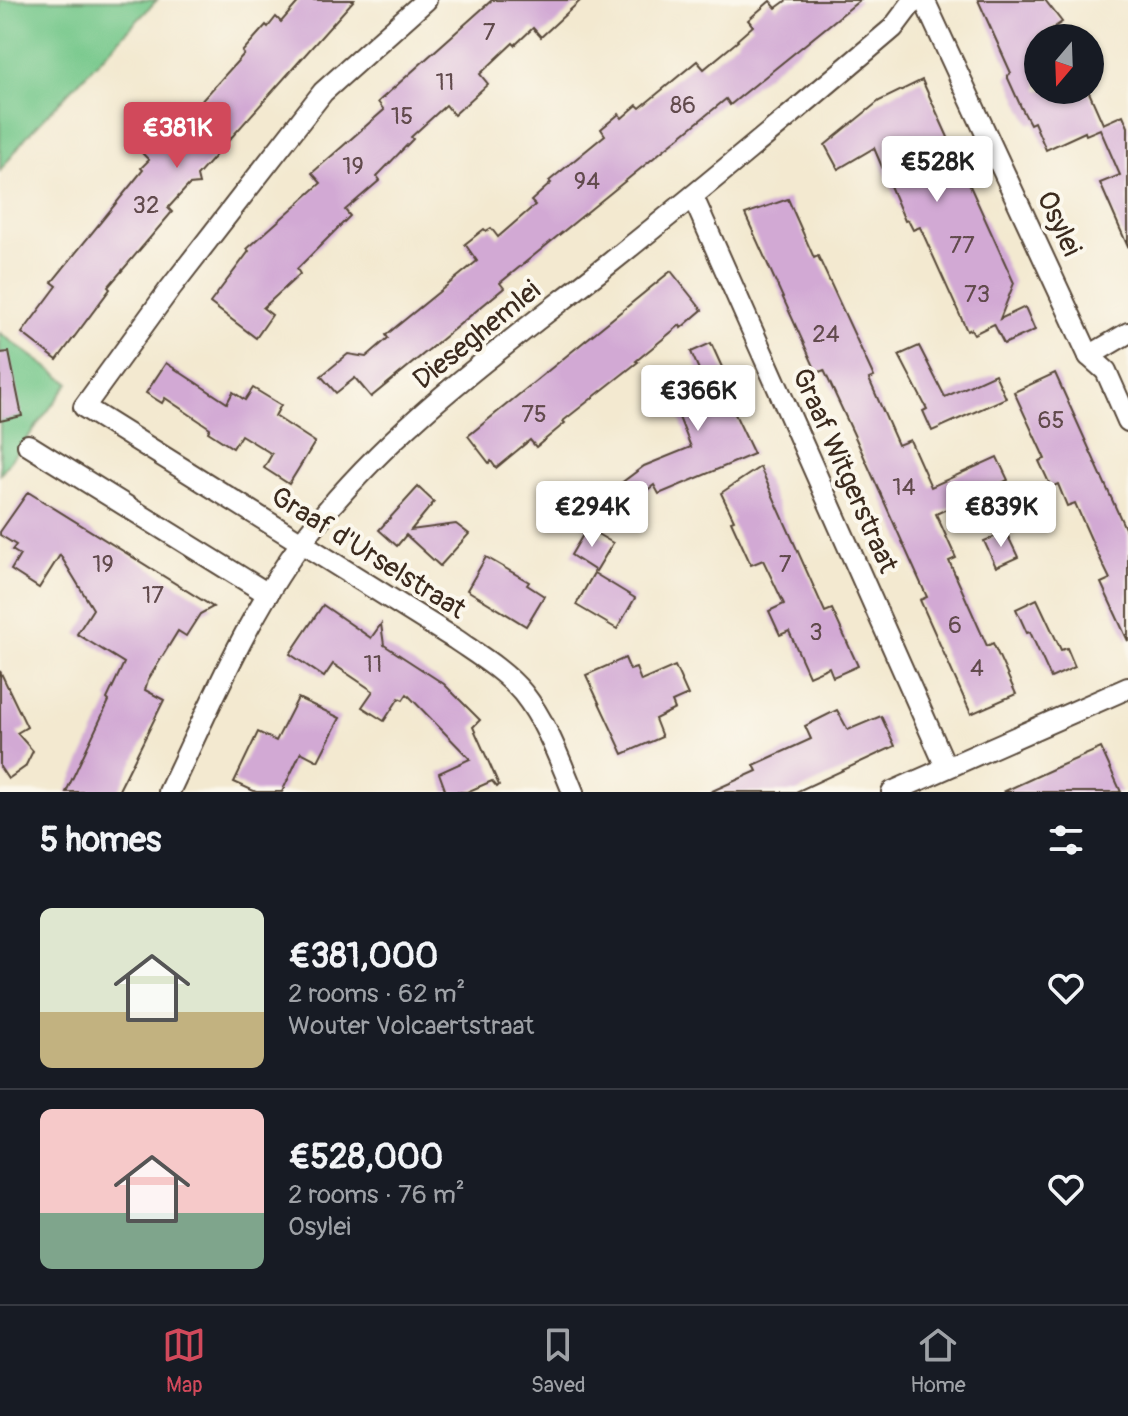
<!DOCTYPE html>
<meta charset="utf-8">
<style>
body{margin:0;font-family:Pangolin,sans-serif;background:#20242c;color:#f1f3f6;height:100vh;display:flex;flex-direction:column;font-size:30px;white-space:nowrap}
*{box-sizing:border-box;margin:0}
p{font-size:26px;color:#9ea1a6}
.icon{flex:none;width:44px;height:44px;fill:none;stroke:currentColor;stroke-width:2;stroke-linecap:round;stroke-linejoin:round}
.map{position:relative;height:792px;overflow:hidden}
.panel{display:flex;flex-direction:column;background:#171b24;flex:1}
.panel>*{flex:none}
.needle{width:52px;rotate:199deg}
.buttons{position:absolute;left:1024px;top:24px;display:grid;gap:16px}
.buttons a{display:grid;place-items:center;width:80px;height:80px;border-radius:50%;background:#171b24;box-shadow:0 2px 6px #0004;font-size:40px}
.price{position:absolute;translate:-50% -68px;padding:0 18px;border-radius:8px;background:#fff;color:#222;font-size:26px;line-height:52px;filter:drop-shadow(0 2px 4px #0008)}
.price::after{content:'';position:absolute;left:50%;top:48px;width:24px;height:18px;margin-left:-12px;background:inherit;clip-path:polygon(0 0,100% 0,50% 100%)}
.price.selected{background:#d1495b;color:#fff}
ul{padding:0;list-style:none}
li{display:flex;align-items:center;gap:24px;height:200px;padding:0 40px}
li+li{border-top:2px solid #363941}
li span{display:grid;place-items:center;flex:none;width:224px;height:160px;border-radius:12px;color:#555}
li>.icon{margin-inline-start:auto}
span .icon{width:96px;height:96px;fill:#fffc;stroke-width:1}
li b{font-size:34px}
h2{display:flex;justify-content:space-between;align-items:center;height:96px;padding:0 40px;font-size:34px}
.menu{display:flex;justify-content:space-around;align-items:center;height:112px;border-top:2px solid #363941;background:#171b24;font-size:22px;color:#9ea1a6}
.menu a{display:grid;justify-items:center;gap:4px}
.menu .selected{color:#d1495b}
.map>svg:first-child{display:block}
.green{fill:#74c78a;stroke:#587854;stroke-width:2}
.building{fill:#d2a9d4}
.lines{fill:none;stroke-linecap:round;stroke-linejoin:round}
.minor-casing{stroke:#574739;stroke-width:24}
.minor{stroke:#fff;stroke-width:20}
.labels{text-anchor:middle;stroke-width:8;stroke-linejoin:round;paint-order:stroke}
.number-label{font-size:24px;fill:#614a4c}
.street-label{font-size:28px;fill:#3b2a1e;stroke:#fbf7ec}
</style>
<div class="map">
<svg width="1128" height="792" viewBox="0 0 1128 792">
<rect width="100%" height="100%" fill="#fbf7ec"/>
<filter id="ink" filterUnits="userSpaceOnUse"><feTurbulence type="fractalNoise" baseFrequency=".0125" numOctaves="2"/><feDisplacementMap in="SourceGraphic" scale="16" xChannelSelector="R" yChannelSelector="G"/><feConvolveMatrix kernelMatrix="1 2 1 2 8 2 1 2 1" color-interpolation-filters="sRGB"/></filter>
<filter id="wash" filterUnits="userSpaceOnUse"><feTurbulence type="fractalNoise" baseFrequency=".006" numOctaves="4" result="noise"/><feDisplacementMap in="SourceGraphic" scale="32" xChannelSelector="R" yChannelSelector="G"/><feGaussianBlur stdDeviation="1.8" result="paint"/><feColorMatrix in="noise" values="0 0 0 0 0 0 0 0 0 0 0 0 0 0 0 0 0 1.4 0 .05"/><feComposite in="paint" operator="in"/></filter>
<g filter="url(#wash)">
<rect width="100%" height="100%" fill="#f3e9d0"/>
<!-- green -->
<g class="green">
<path d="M0 0H157L26 137 0 171Z"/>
<path d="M0 333 69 383 0 474Z"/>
</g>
<g id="blocks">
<!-- building -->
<g class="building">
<path d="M300 0H354L197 176 199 184 189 185 168 208 172 212 108 287 110 289 57 360 22 333 57 286 52 282 143 170 141 168 149 160 142 153 157 137 161 141 195 103 198 105 244 54 242 52 266 25 268 27 276 17 281 22Z"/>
<path d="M492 0H581L541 37 533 28 515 45 513 43 480 74 488 84 454 115 446 105 411 137 413 139 377 176 380 180 345 210 350 216 297 269 300 274 263 308 272 315 256 338 210 303 249 251 247 249 321 183 312 173 384 110 378 102Z"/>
<path d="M787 0H860L730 105 726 99 688 130 500 283 504 288 371 397 355 378 336 393 321 376 348 354 366 357 388 338 386 335 477 261 465 244 484 229 486 231 491 228 498 237 535 205 531 201 551 183 549 181 605 135 601 129 619 114 622 118 637 105 640 108 697 61 704 69 738 41 737 40 753 26 748 20 770 1 776 8Z"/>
<path d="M978 0H1045L1062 22 1038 38V90H1088L1103 124 1123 115 1128 127V247L1100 183 1120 175 1100 129 1086 135 1085 132 1046 150 1034 122 1030 124 1021 107 1007 76 1011 73Z"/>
<path d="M922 80 1014 283 1000 319 1025 307 1035 330 1004 344 994 324 974 334 971 329 967 331 920 227 913 230 908 220 905 221 874 148 838 169 825 145 879 101Z"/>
<path d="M788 199 814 258 818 256 874 377 869 379 898 445 910 440 931 487 997 457 1008 480 936 514 956 558 949 561 987 646 993 643 1016 694 971 714 920 600 927 597 856 439 824 370 817 373 745 214Z"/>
<path d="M671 271 702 310 681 328 680 325 636 361 638 362 563 421 565 423 536 447 530 440 496 468 491 461 489 463 468 436Z"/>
<path d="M711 343 741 409 734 412 754 454 659 494 654 485 629 504 616 487 644 466 691 447 676 410 689 404 680 385 701 374 691 352Z"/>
<path d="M919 346 945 397 995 374 1006 398 932 431 923 411 927 409 899 355Z"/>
<path d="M9 352 22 416 0 421V353Z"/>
<path d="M166 363 227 403 233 392 245 400 253 388 281 405 275 416 315 442 289 484 264 468 272 454 241 435 233 448 208 432 210 428 165 398 162 403 146 393Z"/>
<path d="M1055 373 1128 535V641L1101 583 1110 579 1094 546 1075 503 1067 506 1058 484 1051 487 1039 461 1045 459 1014 392Z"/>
<path d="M760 467 825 612 832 609 858 666 833 677 829 667 809 676 789 631 780 635 769 611 784 604 763 560 751 565 731 521 734 520 721 493Z"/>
<path d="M418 487 434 502 411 530 456 524 469 534 440 566 406 535 397 546 379 530Z"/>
<path d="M28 492 213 607 200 614 186 636 178 631 148 680 145 690 164 700 118 792H66L109 701 107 699 124 663 77 634 93 609 60 555 39 588 11 570 20 555 12 550 16 545 0 535V532Z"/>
<path d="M587 528 613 543 596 571 571 555Z"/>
<path d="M1006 532 1018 557 996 567 984 541Z"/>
<path d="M486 557 529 582 527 585 544 596 526 626 467 590Z"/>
<path d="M594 573 635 598 617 629 576 605Z"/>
<path d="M1037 599 1061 650 1067 648 1075 667 1051 678 1030 632 1027 633 1016 609Z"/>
<path d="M323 605 371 638 381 624 384 645 444 684 480 720 473 727 499 785 497 787 492 781 467 792H446L439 773 470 759 407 694 403 700 399 698 384 721 362 707 373 691 333 664 324 677 290 654Z"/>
<path d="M625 658 630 670 636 668 641 681 675 666 688 695 672 702 675 709 655 719 662 737 623 754 586 675Z"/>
<path d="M0 671 27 727 17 733 33 751 25 767 8 779 0 767Z"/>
<path d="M298 698 340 718 318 761 301 752 282 792H256L234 782 258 732 276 741Z"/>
<path d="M837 710 848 730 881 716 895 746 796 792H710L757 771 754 765 811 739 805 726Z"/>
<path d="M1101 748 1121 792H1003L1055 768Z"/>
</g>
</g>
</g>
<g filter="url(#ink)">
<use href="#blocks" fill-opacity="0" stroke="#574739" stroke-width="2"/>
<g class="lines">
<!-- minor casing -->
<g class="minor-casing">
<g id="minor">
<path d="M426 0 323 92 169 290 84 407 455 639C478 655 505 671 523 693 546 722 559 758 573 792"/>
<path d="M924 0 1089 356 1106 371 1128 421"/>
<path d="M693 197 946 767"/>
<path d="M1089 356 1128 333"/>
<path d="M28 445 268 594"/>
<path d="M169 792C209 708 246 618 302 542 384 432 498 351 605 267 703 189 798 109 893 28L914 0"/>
<path d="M892 792 1128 688"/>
</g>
</g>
<!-- minor -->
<use href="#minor" class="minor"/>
</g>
</g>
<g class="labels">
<!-- number labels -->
<g class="number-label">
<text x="489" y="40">7</text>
<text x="445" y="90">11</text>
<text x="683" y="113">86</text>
<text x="402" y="124">15</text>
<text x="353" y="174">19</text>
<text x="587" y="189">94</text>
<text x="146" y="213">32</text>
<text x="962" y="253">77</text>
<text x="977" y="302">73</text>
<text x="826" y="342">24</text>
<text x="534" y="422">75</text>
<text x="1051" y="428">65</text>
<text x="904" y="495">14</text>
<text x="103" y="572">19</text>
<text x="785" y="572">7</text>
<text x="153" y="603">17</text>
<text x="955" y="633">6</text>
<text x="816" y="640">3</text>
<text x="373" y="672">11</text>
<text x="977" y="676">4</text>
</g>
<!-- street labels -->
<g class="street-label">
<text transform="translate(1060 223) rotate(65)" y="10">Osylei</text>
<text transform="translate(476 334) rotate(-39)" y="10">Dieseghemlei</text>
<text transform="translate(846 470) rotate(66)" y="10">Graaf Witgerstraat</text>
<text transform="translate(369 552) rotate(32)" y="10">Graaf d'Urselstraat</text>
</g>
</g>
</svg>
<div class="buttons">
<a><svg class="needle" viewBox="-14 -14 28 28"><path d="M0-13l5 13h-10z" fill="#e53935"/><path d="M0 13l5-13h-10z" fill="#9ea1a6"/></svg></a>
</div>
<b class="price selected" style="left:177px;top:170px">€381K</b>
<b class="price" style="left:937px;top:204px">€528K</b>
<b class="price" style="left:698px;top:433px">€366K</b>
<b class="price" style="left:592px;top:549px">€294K</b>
<b class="price" style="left:1001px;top:549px">€839K</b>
</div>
<section class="panel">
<h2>5 homes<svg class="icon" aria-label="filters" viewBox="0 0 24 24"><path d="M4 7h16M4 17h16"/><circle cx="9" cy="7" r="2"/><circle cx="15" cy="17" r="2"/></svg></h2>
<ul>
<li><span style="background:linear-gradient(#dfe7d0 65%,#c2b280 0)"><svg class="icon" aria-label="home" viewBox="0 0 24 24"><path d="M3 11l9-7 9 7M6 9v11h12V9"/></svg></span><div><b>€381,000</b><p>2 rooms · 62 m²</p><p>Wouter Volcaertstraat</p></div><svg class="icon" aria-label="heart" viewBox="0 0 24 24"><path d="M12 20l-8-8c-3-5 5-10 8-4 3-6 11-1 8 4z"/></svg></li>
<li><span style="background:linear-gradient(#f6c9c9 65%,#7fa58c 0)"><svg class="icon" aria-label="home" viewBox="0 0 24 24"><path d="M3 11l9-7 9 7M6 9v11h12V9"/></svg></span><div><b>€528,000</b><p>2 rooms · 76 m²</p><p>Osylei</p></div><svg class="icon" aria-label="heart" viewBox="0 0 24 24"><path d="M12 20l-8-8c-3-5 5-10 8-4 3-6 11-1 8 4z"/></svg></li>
</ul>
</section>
<nav class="menu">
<a class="selected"><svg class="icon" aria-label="map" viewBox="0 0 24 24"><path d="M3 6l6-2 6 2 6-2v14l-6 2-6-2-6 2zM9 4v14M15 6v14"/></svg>Map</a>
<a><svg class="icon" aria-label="saved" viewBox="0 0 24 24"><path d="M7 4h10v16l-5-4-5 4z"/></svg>Saved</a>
<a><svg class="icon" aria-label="home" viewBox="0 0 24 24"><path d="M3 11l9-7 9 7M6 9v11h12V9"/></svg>Home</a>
</nav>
